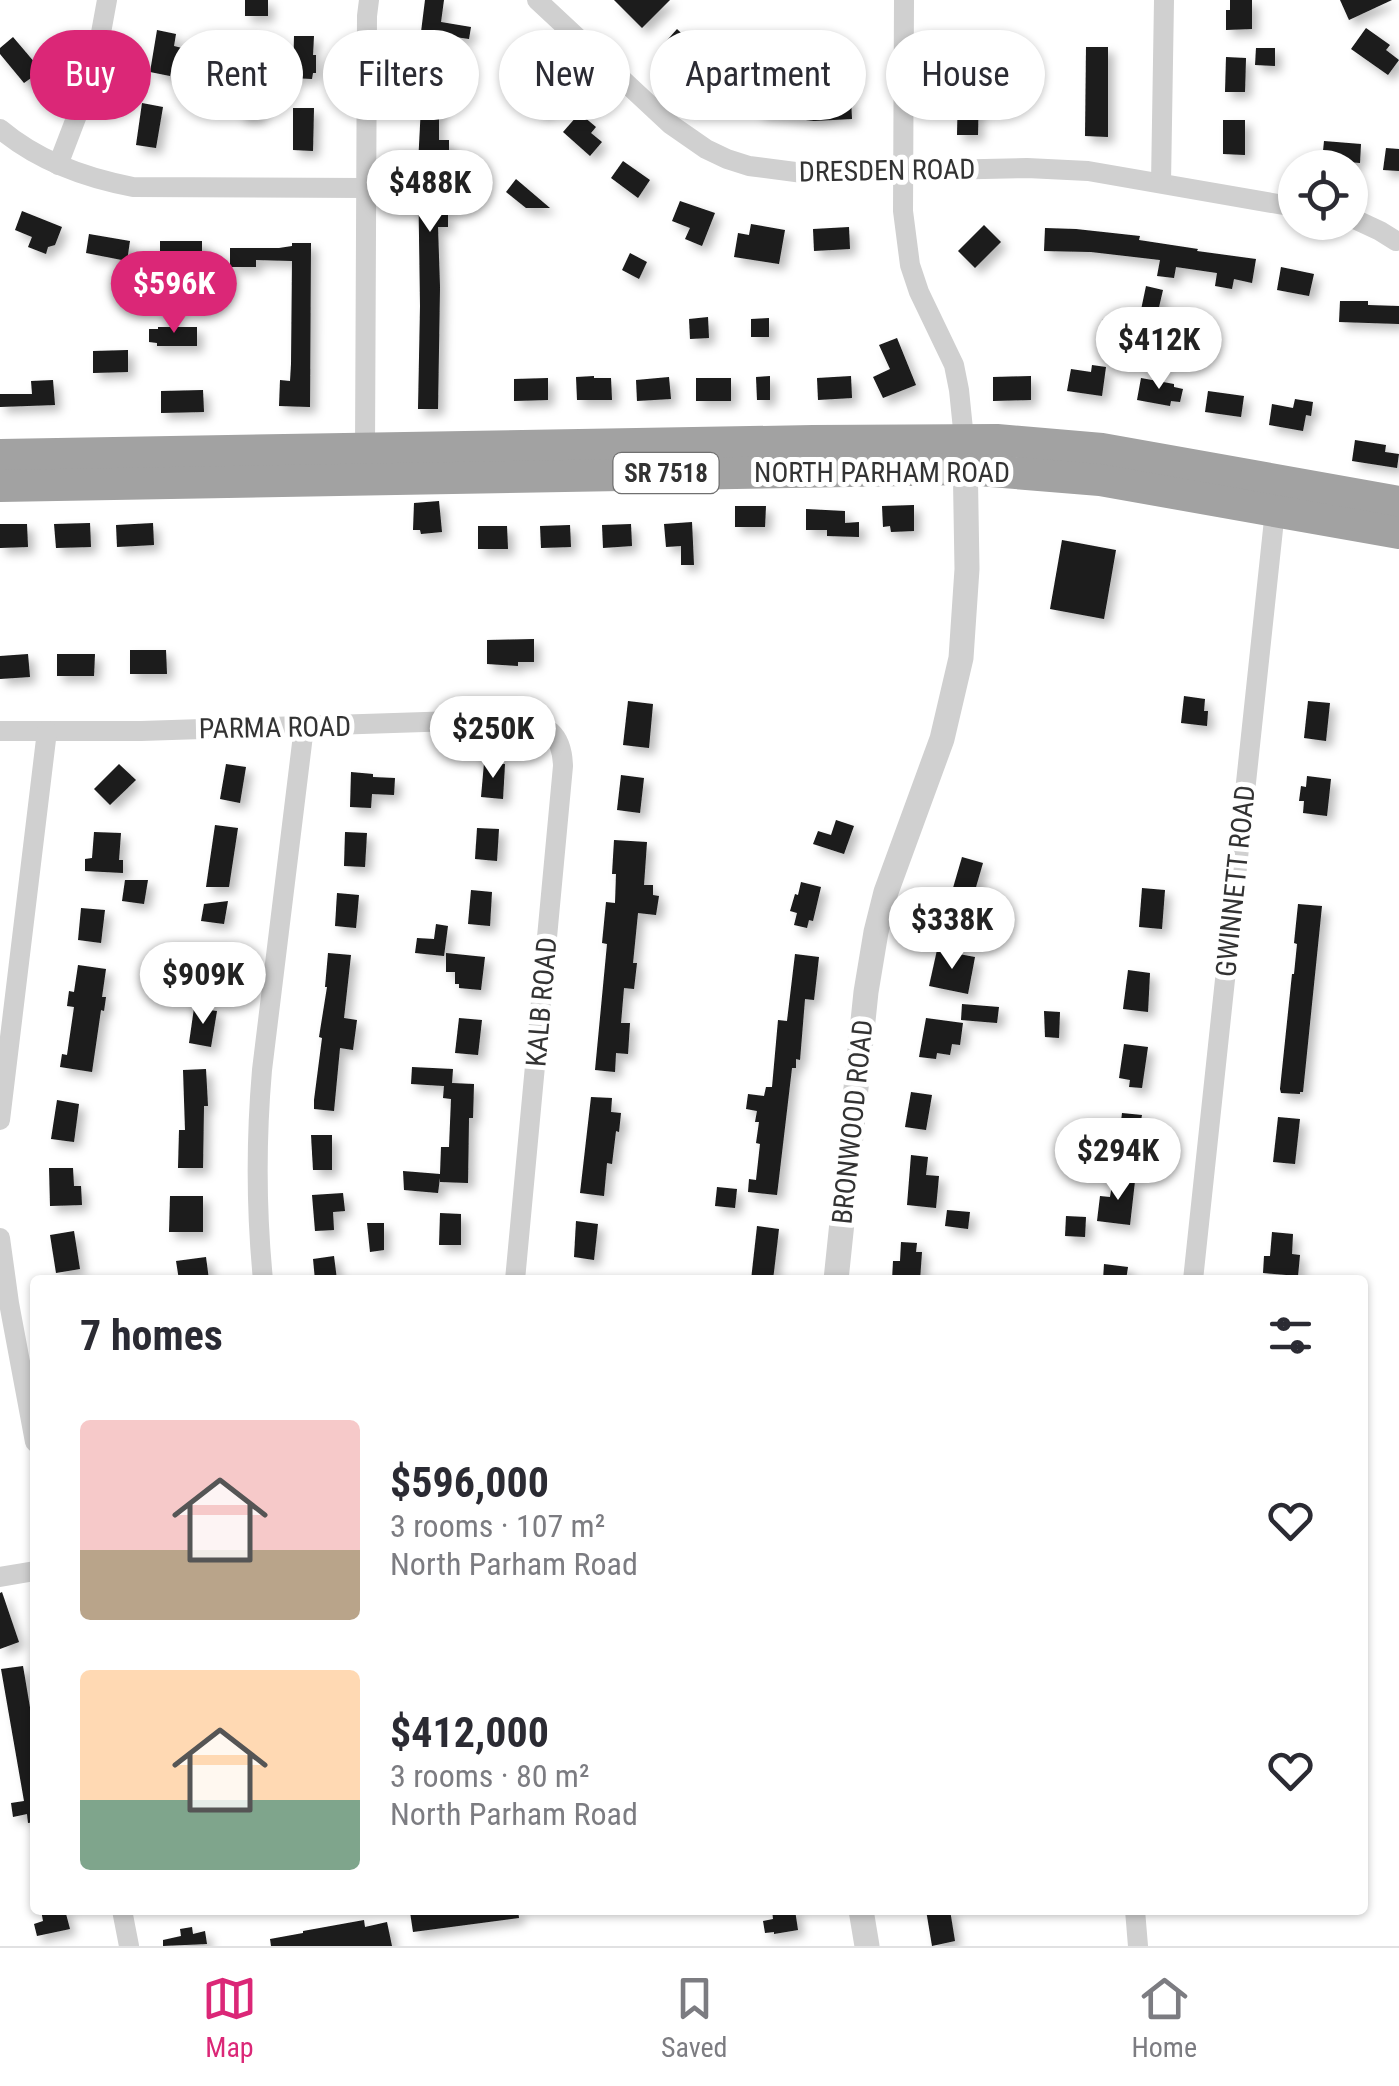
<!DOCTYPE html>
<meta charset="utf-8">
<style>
body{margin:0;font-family:"Roboto Condensed",sans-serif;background:#f2f2f3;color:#2b2b33;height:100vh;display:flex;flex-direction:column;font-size:38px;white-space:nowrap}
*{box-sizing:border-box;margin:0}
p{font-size:32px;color:#7c7c81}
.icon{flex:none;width:55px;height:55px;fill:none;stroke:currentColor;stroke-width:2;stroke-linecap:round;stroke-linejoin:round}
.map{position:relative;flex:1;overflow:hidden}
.panel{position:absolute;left:30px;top:1275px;width:1338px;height:640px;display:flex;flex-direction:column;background:#fff;border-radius:10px;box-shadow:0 2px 8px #0004}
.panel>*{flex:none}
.guide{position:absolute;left:30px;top:30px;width:1340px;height:90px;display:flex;gap:20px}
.buttons{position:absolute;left:1278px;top:150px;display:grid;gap:20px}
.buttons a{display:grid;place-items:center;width:90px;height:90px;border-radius:50%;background:#fff;box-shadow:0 2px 8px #0004;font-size:50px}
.price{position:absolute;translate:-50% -85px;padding:0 22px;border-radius:35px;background:#fff;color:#222;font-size:32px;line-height:65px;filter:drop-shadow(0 2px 5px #0008)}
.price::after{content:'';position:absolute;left:50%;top:60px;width:30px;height:22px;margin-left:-15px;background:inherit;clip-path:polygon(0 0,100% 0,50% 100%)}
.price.selected{background:#db2777;color:#fff}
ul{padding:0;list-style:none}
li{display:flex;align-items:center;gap:30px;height:250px;padding:0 50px}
li span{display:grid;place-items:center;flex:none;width:280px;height:200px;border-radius:10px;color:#555}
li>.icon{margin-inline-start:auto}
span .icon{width:120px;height:120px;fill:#fffc;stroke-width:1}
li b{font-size:42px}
h2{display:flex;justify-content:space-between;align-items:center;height:120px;padding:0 50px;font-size:42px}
.tag{padding:0 35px;border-radius:45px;background:#fff;box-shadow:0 2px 8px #0004;font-size:35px;line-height:90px}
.tag.selected{background:#db2777;color:#fff}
.tabs{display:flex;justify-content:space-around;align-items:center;height:140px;border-top:2px solid #e1e1e2;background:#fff;font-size:28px;color:#7c7c81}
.tabs a{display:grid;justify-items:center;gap:5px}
.tabs .selected{color:#db2777}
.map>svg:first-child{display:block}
.building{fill:#1a1a1a;filter:url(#shadow)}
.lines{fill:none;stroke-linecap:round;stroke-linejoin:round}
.minor{stroke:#d0d0d0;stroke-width:20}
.tertiary{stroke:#d0d0d0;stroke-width:25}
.trunk{stroke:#a2a2a2;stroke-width:32}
.labels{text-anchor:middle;stroke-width:10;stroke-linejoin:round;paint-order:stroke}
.shield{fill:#fff;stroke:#707070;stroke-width:2.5}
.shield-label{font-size:25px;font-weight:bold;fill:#333}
.street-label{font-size:28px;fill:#333;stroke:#fff}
</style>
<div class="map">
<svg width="1399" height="1946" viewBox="0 0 1399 1946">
<defs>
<filter id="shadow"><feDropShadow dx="6" dy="6" stdDeviation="5" flood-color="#0004"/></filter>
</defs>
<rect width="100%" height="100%" fill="#fff"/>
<!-- building -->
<g class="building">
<rect x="245" y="0" width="23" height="16"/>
<path d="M425 0H444L441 22 471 27 469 39 421 32Z"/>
<path d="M614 0H670L642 28Z"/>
<path d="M1230 0H1252V29L1226 30V10H1230Z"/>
<path d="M1340 0H1392L1349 20Z"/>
<path d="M1366 28 1390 45 1386 50 1399 60 1388 75 1351 49Z"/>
<path d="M677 29 702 53 699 57 745 84 734 104 704 87 661 47Z"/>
<path d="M157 30 176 34 174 46 186 49 182 67 172 66 170 76 150 72Z"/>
<path d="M294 36H314L313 55H316V73H313L312 79 293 78Z"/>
<path d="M13 37 47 77 37 85 31 78 24 83 0 54V48Z"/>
<path d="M959 40H980L978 135H957Z"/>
<path d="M1086 47H1108V137L1085 136Z"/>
<path d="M1256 48H1275V66L1255 65Z"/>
<path d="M1226 57 1246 58 1245 92H1225Z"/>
<path d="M419 64H439V140H449V154H439L438 213H448V227H438L440 287 438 409H418L420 306 418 165 421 106H419Z"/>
<path d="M244 76 258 77 260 118H239L238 99 210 94 213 80 244 86Z"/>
<path d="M537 76 559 101 542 115 520 91Z"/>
<path d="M759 93 803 98 831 96V100L851 99 852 119 814 121 757 114Z"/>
<path d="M142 103 163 107 156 148 136 145Z"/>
<path d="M293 108H314L313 151 293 150Z"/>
<path d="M577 116H583L596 127 591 133 602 142 590 156 563 132Z"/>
<path d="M1223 120H1245V155L1223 154Z"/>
<path d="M1324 141 1361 144 1360 163 1349 162 1348 166 1335 165V162L1322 161Z"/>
<path d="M1386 148 1399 149V171L1383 170Z"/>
<path d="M623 161 650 180 638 198 611 178Z"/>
<path d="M516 179 550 208H526L506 192Z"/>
<path d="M680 201 715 213 702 246 685 239 690 228 672 221Z"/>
<path d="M22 211 62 227 55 245 48 247 46 254 28 247 32 237 15 230Z"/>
<path d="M751 224 785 230 779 264 734 257 738 233 749 235Z"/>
<path d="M984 225 1001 242 975 268 958 251Z"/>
<path d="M849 227 850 249 814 251 813 229Z"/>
<path d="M1045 228 1076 229 1140 236 1139 240 1198 249 1197 251 1256 259 1252 283 1234 279 1232 289 1215 286 1217 273 1176 267 1174 278 1157 276 1160 260 1091 252 1044 251Z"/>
<path d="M89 234 130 241 127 261 86 253Z"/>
<path d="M160 241H202V261H184V272H160Z"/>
<path d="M292 243H311L310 407 279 406 280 380 290 381 291 364 292 261 256 260V267H230V248H279L292 246Z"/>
<path d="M630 253 647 262 639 279 622 270Z"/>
<path d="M1281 267 1314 274 1309 296 1277 290Z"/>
<path d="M1146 286 1163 290 1149 350 1099 335 1103 319 1133 327V323L1138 324Z"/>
<path d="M1340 301H1368V305L1399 306V324L1339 322Z"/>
<path d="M708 317 709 338 690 339 689 319Z"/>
<path d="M769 318V337H751V319Z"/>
<path d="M158 327H197V346H157V343L149 342V329H158Z"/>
<path d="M897 338 916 385 883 398 873 377 890 369 879 345Z"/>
<path d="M128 350V372L93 373V351Z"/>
<path d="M1092 365 1106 367 1102 396 1067 391 1071 369 1091 372Z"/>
<path d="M594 376V378H611L612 400H577L576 377Z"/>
<path d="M770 376V400H757L756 377Z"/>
<path d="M851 376 852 398 818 400 817 378Z"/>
<path d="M1031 376V400L993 401V377Z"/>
<path d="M669 377 671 399 637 401 636 380Z"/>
<path d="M548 378V400L514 401V379Z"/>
<rect x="696" y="378" width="35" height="23"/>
<path d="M1141 378 1174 384V387L1183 389 1180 402 1171 401 1170 406 1137 400Z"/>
<path d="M53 380 55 405 0 407V394H32L31 381Z"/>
<path d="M203 390 204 412 161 413V391Z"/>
<path d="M1208 391 1244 396 1241 417 1205 412Z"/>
<path d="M1295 399 1313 402 1311 416 1306 415 1303 431 1269 425 1272 404 1293 408Z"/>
<path d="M1355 440 1386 445 1385 452 1399 454 1397 468 1352 461Z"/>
<path d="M439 501 442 532 421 534 420 530H413L414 503Z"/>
<path d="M914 505V531L891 532 890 526 883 527 882 506Z"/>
<path d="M735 506H766L765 527H735Z"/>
<path d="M806 509 845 511V523L859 522V537L827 536V530H806Z"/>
<path d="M692 522 694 565H681V546L666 547 664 524Z"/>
<path d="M90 523 91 547 56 548 54 524Z"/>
<path d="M153 523 154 545 117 547 116 525Z"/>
<path d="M0 524H27L28 547 0 548Z"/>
<path d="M631 524 632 546 603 548 602 525Z"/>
<path d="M570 525 571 547 541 548 540 526Z"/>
<path d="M478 526H507L508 549H478Z"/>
<path d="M1062 540 1116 550 1104 619 1050 609Z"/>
<path d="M534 639V662H518V666L487 664V640Z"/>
<path d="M130 650H166L167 674H130Z"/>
<path d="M28 654 30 677 0 679V656Z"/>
<path d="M57 654H95L94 676H57Z"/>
<path d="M1184 696 1205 699 1204 711H1208L1207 726 1181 723Z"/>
<path d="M628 701 653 704 649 748 623 745Z"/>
<path d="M1308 701 1330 703 1326 741 1304 738Z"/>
<path d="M484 763 505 764 503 799 481 797Z"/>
<path d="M119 764 136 780 110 805 94 789Z"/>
<path d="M226 764 246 767 240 803 220 799Z"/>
<path d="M351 772 373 774V777L395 778 394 795 372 794 371 808 350 807Z"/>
<path d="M621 775 644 778 640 813 617 810Z"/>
<path d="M1307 776 1331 779 1327 816 1303 813 1304 801H1299L1301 786 1306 787Z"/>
<path d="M836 820 854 826 844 854 813 844 818 831 831 835Z"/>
<path d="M215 825 238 828 229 887H206Z"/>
<path d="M477 828 499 829 497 861 475 859Z"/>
<path d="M94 832 121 833 119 860H123V873L85 871V859L92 858Z"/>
<path d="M345 832 367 833 365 867 344 866Z"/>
<path d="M614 840 647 842 644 885H653V895L659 896 656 915 638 913 633 963H637L634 989 624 988 621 1023H630L628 1054 616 1053 615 1072 595 1070 607 944 602 943 606 902 615 903 616 874H612Z"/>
<path d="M962 857 983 863 969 911 948 905Z"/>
<path d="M125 880H148L144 904 122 901Z"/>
<path d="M801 882 821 887 813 921 809 920 807 928 794 925 797 913 790 911 795 894 798 895Z"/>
<path d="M1142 888 1165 890 1162 929 1139 927Z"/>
<path d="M471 890 492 892 490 926 468 924Z"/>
<path d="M337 893 359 895 356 928 335 926Z"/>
<path d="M228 901 224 924 201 921 204 904Z"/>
<path d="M1298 904 1322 906 1303 1092H1300V1094L1281 1093 1280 1089 1292 974H1294L1297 944 1294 943Z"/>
<path d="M81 908 105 910 101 943 78 940Z"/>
<path d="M436 924 448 926 444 956 415 953 417 938 434 939Z"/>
<path d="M200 945 225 950 218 985 193 980Z"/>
<path d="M937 950 975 957 968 994 929 986Z"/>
<path d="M328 953 351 955 344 1018 357 1020 353 1050 340 1048 334 1111 314 1109V1100L322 1038 319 1037 327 987H325Z"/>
<path d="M446 953 485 957 481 990 459 988V984H455V972H446Z"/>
<path d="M795 954 819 957 814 1000 805 999 800 1060 796 1059V1068H792L777 1195 748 1192 749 1179 756 1180 760 1144 756 1143 759 1122H755L757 1111 746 1109 748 1094 764 1096 766 1087H772L778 1020 787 1021Z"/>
<path d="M78 965 106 969 102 997H106L104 1011 101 1010 92 1072 60 1067 62 1054 67 1055 74 1007 67 1006 69 991 74 992Z"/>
<path d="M1128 970 1150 973 1148 1012 1123 1009Z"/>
<path d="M962 1004 999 1007 997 1023 961 1020Z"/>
<path d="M194 1008 217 1011 211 1047 189 1043Z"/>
<path d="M1044 1011 1060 1012 1059 1038 1045 1037Z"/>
<path d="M459 1018 482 1020 478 1055 455 1053Z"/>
<path d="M926 1018 963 1023 960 1045 952 1044 950 1055 937 1053 936 1059 919 1057Z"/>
<path d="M1124 1044 1148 1047 1142 1088 1129 1087 1130 1080 1119 1078Z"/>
<path d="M412 1067 453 1069 452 1083 474 1084 473 1118H469L468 1183 440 1182V1178L438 1193 404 1190 403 1171 440 1174 441 1147H449L451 1099 443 1098 444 1086 411 1084Z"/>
<path d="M206 1069 208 1106H204L203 1168H178L179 1130H185L183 1070Z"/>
<path d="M911 1092 932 1095 926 1130 905 1127Z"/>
<path d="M591 1097 612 1098 611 1112 621 1113 619 1132 616 1131 612 1164 607 1163 604 1196 580 1193Z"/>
<path d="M57 1100 79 1104 74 1142 51 1139Z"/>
<path d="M1122 1113 1142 1115 1140 1126H1143L1138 1149 1118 1146Z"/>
<path d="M1278 1117 1300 1119 1295 1164 1273 1162Z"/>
<path d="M311 1135H332V1170H313Z"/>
<path d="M911 1155 928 1157 926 1175 939 1176 936 1208 907 1205Z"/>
<path d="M49 1168H73L74 1186H81L82 1205 50 1206Z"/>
<path d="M1113 1179 1135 1181 1130 1225 1097 1221 1100 1196 1110 1197Z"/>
<path d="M717 1187 737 1189 735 1208 715 1206Z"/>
<path d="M343 1193 345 1211 333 1212 334 1230 315 1231 312 1195Z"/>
<path d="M170 1196H203V1232H169Z"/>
<path d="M947 1210 970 1212 968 1229 945 1226Z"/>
<path d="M440 1213 461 1214V1245H439Z"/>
<path d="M1066 1216 1086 1217 1085 1237 1065 1236Z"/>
<path d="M576 1221 598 1224 594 1260 574 1257Z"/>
<path d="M367 1223H384V1250L370 1252Z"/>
<path d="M757 1226 779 1229 773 1280H751Z"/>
<path d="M74 1231 80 1269 56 1273 50 1235Z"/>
<path d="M1272 1232 1293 1234 1292 1254 1300 1255 1298 1276 1263 1273 1264 1256H1270Z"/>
<path d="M901 1242 917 1243 916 1252H922L920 1280H892L893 1261H900Z"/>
<path d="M334 1256 337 1280H315L313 1259Z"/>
<path d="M206 1257 209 1280H179L176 1261Z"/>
<path d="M1104 1264 1128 1267 1126 1280H1103Z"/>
<path d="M2 1592 19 1642 0 1649V1593Z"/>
<path d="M23 1666 35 1737V1822L28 1823 27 1814 13 1817 11 1803 24 1801 1 1669Z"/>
<path d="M41 1910H65L70 1929 37 1936 34 1924 43 1921Z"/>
<path d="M426 1910H518L519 1918 413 1932 410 1912Z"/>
<path d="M772 1910H795L798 1930 774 1934V1932L765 1933 763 1921 773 1919Z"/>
<path d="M926 1910H950L955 1941 932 1946Z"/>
<path d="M364 1920 365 1927 387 1922 392 1946H271L270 1939 303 1933V1931Z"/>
<path d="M192 1927 193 1934 205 1931 207 1944 163 1946V1940L181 1936 180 1929Z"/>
</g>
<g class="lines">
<!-- minor -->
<g class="minor">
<path d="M537 0 670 124 706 149 727 159 749 166 803 173 1027 168 1088 171 1295 207"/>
<path d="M904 0 903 211 910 265 919 292 954 365 959 390 964 439"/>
<path d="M0 129C38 161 85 178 133 187L365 188"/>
<path d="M58 165 94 71 107 0"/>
<path d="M1161 183 1164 0"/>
<path d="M1350 217 1380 231 1396 241"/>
<path d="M365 449 367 16 369 0"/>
<path d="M0 731H141L516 719C547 724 562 733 563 766L515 1280"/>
<path d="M0 1120 47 731"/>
<path d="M0 1238 9 1303 35 1442"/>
<path d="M263 1280C256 1209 256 1140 262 1070L304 727"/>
<path d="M1193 1280 1276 501"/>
<path d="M0 1577 35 1571"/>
<path d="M122 1910 129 1946"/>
<path d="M1135 1910 1138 1946"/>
</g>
<!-- tertiary -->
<g class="tertiary">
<path d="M836 1280 866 992 876 932 886 892 942 739 961 658 967 569 965 451"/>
<path d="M861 1910 867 1946"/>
</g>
<!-- trunk -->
<g class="trunk">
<path d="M0 455 813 441 997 440 1102 449 1399 502"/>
<path d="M0 486 966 469 1100 480 1399 533"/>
</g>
</g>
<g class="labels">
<!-- shield labels -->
<rect class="shield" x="613.5" y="453" width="105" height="40" rx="8"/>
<g class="shield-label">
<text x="666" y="482">SR 7518</text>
</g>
<!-- street labels -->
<g class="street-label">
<text transform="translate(887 170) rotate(-1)" y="10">DRESDEN ROAD</text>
<text x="882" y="482">NORTH PARHAM ROAD</text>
<text transform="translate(275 727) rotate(-1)" y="10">PARMA ROAD</text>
<text transform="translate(1235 881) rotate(-84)" y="10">GWINNETT ROAD</text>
<text transform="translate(541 1002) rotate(-85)" y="10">KALB ROAD</text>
<text transform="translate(852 1122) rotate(-84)" y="10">BRONWOOD ROAD</text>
</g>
</g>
</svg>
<div class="buttons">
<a><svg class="icon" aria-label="locate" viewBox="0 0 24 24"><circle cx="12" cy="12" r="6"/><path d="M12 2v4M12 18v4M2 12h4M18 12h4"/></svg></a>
</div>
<b class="price" style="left:430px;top:235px">$488K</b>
<b class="price selected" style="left:174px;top:336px">$596K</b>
<b class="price" style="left:1159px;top:392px">$412K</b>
<b class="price" style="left:493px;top:781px">$250K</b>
<b class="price" style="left:952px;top:972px">$338K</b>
<b class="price" style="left:203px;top:1027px">$909K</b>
<b class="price" style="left:1118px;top:1203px">$294K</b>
<div class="guide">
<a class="tag selected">Buy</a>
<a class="tag">Rent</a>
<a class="tag">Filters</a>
<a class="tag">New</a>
<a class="tag">Apartment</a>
<a class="tag">House</a>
</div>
<section class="panel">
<h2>7 homes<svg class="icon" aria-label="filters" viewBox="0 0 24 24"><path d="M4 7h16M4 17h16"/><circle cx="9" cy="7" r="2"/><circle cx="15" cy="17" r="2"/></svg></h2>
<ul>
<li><span style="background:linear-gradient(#f6c9c9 65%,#b9a48a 0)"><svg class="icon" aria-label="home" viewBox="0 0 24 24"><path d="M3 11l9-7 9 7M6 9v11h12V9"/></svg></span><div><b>$596,000</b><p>3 rooms · 107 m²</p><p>North Parham Road</p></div><svg class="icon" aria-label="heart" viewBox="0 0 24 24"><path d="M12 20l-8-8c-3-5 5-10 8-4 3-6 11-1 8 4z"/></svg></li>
<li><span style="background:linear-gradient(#ffd9b3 65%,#7fa58c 0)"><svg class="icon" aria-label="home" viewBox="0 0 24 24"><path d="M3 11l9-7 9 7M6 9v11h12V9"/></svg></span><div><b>$412,000</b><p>3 rooms · 80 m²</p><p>North Parham Road</p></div><svg class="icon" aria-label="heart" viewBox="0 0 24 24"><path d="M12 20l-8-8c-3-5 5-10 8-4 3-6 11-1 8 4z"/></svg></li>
</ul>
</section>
</div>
<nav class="tabs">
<a class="selected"><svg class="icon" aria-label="map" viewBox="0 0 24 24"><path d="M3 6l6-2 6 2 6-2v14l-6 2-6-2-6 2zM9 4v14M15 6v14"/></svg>Map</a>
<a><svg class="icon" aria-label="saved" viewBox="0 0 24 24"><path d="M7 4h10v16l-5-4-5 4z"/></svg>Saved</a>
<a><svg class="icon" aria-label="home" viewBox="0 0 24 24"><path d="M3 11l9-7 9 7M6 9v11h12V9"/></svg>Home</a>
</nav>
